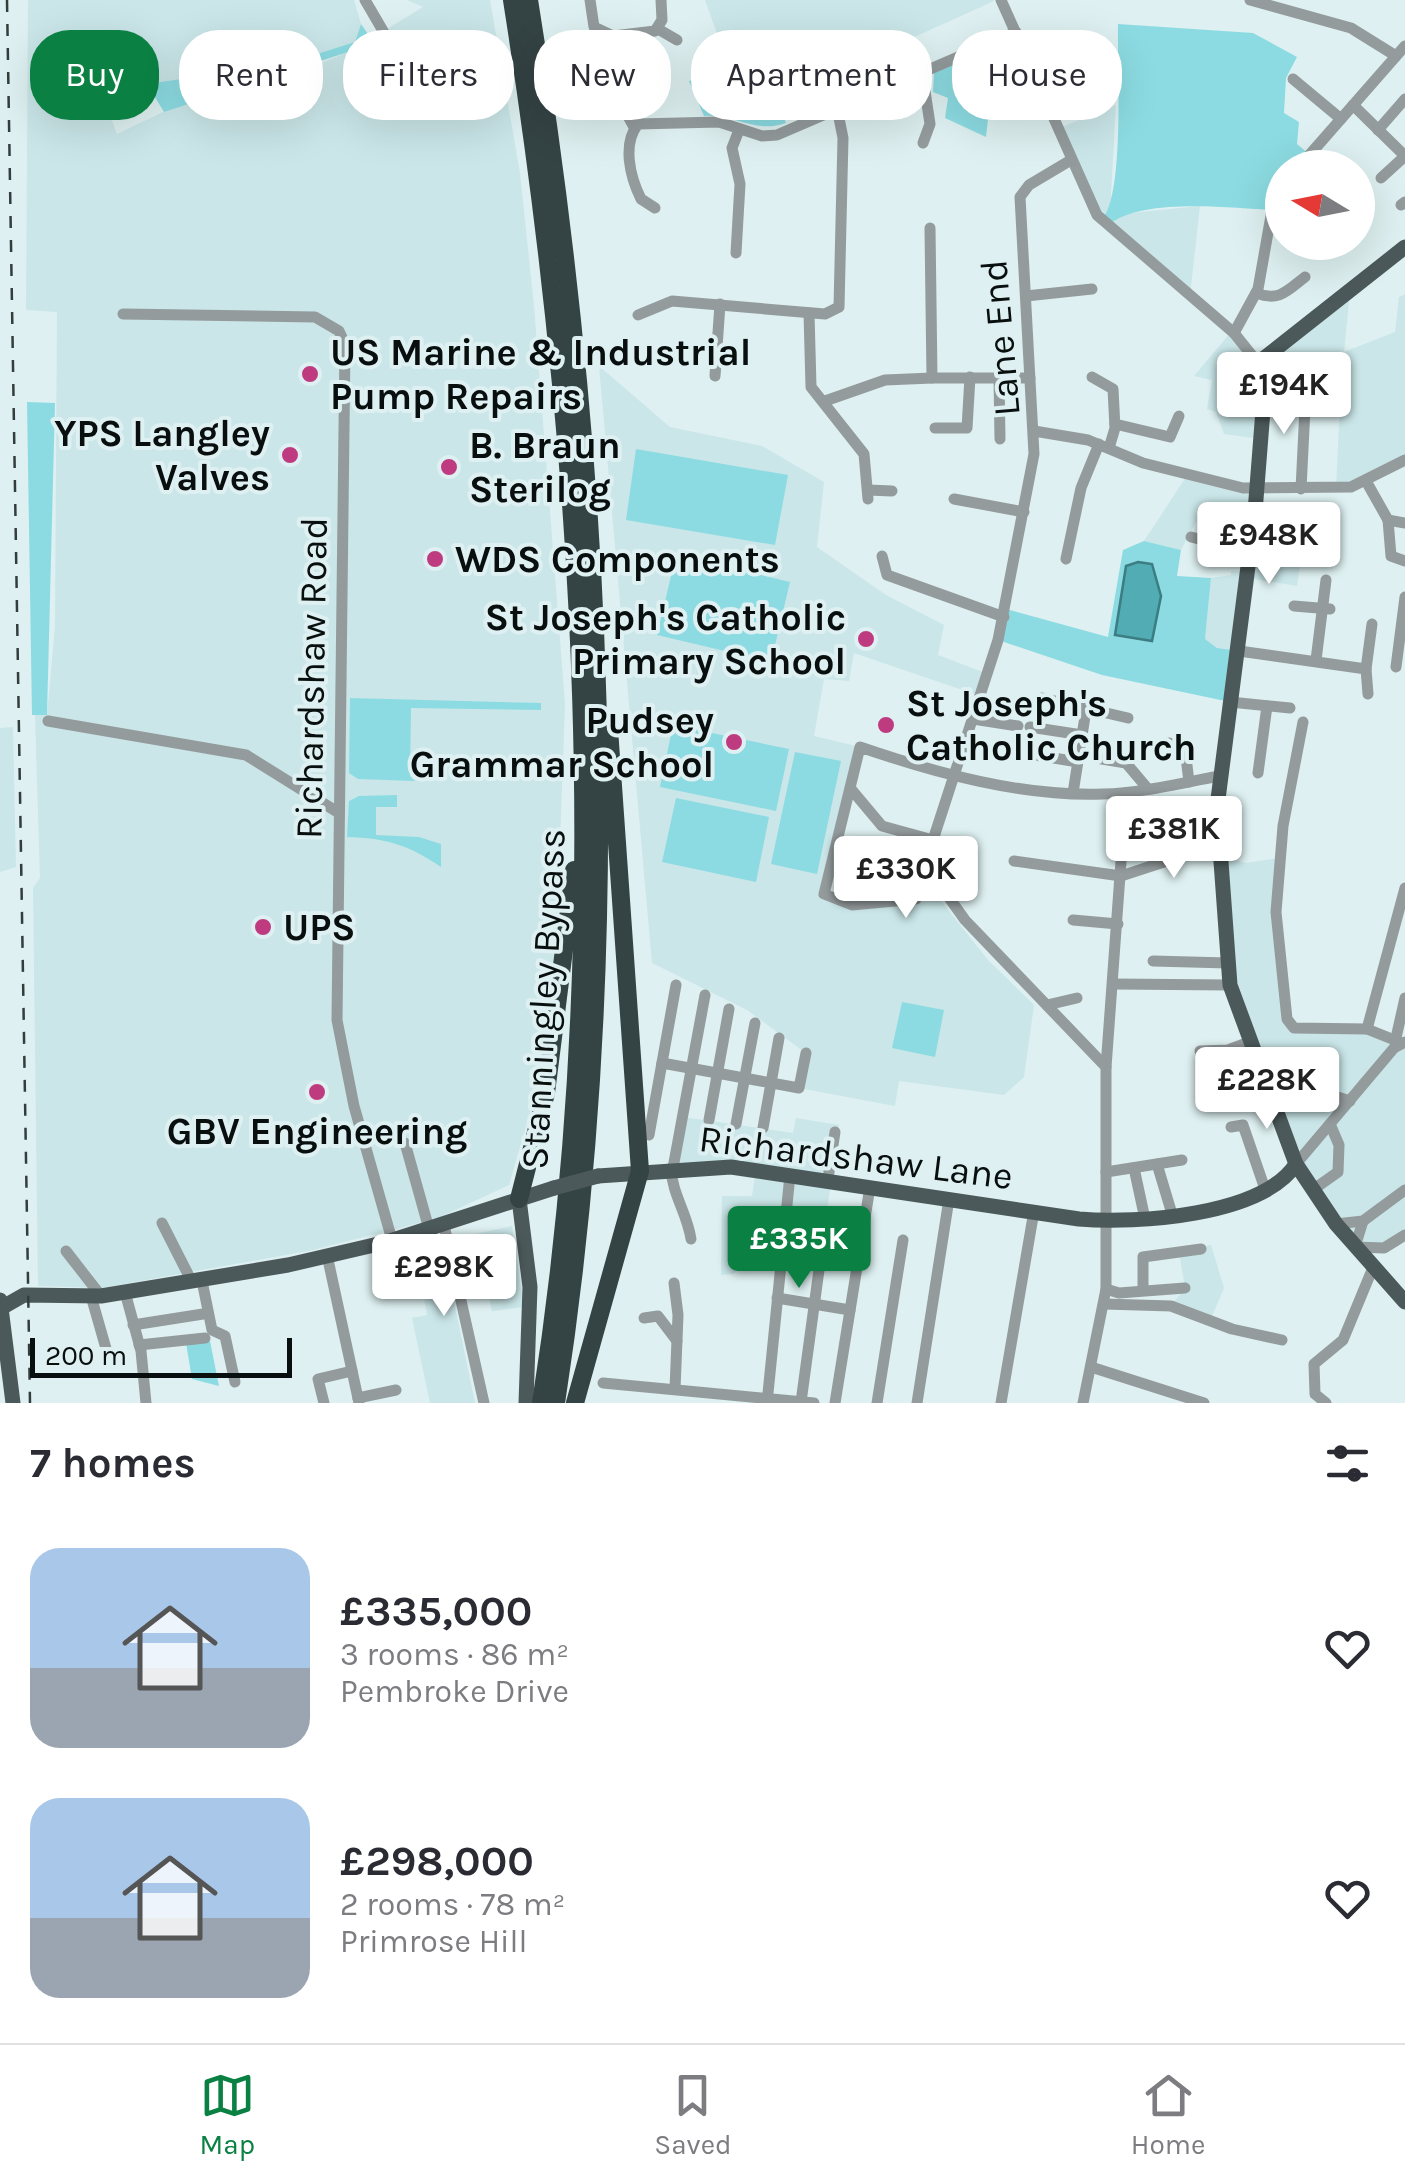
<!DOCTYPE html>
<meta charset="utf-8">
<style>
body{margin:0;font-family:Karla,sans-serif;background:#f7f7f7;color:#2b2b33;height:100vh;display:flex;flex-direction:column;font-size:38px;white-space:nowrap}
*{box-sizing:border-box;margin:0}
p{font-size:32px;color:#7c7c81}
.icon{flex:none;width:55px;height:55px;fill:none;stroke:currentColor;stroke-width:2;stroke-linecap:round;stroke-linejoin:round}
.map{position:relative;height:1403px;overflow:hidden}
.panel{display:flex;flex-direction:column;background:#fff;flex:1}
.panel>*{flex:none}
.banner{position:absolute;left:30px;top:30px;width:1345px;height:90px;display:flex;gap:20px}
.needle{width:65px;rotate:280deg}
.fabs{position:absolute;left:1265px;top:150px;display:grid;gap:20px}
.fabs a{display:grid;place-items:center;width:110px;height:110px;border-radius:50%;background:#fff;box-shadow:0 10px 40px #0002;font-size:50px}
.scale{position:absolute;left:30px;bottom:25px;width:262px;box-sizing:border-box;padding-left:10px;border:5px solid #090f0f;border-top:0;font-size:28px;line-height:35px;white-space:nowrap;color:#090f0f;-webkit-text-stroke:8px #def0f1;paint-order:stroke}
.price{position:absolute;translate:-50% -85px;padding:0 22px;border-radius:10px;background:#fff;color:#222;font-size:32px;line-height:65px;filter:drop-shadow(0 2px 5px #0008)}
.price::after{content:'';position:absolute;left:50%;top:60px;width:30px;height:22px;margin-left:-15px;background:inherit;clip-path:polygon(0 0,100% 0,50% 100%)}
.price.current{background:#0b8043;color:#fff}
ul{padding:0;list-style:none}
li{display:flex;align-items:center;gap:30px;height:250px;padding:0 30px}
li span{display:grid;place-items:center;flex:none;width:280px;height:200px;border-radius:30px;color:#555}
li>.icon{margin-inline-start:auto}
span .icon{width:120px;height:120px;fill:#fffc;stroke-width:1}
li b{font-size:42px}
h2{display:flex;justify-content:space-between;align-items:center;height:120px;padding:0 30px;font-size:42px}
.chip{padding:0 35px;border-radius:40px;background:#fff;box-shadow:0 10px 40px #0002;font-size:35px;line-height:90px}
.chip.current{background:#0b8043;color:#fff}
.menu{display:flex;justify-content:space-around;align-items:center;height:140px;border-top:2px solid #e1e1e2;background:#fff;font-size:28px;color:#7c7c81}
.menu a{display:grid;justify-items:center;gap:5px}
.menu .current{color:#0b8043}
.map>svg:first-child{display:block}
.built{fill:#cae6e8}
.green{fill:#8cdbe2}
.water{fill:#51acb3;stroke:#3b7d82;stroke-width:2.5}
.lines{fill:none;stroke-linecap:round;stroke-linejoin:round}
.minor{stroke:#949b9c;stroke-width:11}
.major{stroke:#4c595a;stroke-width:15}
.highway{stroke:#344344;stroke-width:18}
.rail{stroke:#343d3d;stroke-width:2.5;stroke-dasharray:12 12;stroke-linecap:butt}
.major-bridge{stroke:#4c595a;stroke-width:15}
.poi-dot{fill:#be3b80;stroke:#def0f1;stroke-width:4}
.labels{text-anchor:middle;stroke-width:8;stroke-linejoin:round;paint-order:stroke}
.street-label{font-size:38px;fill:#090f0f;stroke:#def0f1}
.poi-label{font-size:38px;font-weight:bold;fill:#090f0f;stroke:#def0f1;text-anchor:start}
</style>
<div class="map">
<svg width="1405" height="1403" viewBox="0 0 1405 1403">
<rect width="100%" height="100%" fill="#def0f1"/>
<!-- built -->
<g class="built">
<path d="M28 0H354L361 24 355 42 285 64 204 76 111 118 117 134 186 101 298 72 351 51 423 7 407 0H490L520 173 534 306 565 704 557 925 543 1068 509 1185 438 1218 313 1250 102 1288 38 1286 33 888 40 878 35 715H47L55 626 57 312 26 310Z"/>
<path d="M705 0H993L994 1 777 99 752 104 730 70Z"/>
<path d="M1116 105 1110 210 1102 219 1062 127Z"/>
<path d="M1200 206 1190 295 1108 226 1120 214Z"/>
<path d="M1350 292 1344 352 1395 332 1399 297 1405 294V460L1336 489 1340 403 1308 401V380L1263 378 1261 439 1224 434 1216 412 1207 409 1212 380 1194 376 1232 331 1258 362Z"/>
<path d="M599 366 670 427 762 446 824 482 817 547 886 595 944 625 938 655 988 674 980 696 854 653 849 681 824 679 814 736 860 747 824 894 834 900 941 901 988 960 1034 1005 1024 1077 1004 1095 899 1081 895 1106 799 1088 806 1053 747 1010 652 963Z"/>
<path d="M1188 474 1256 489 1255 521 1306 527 1297 586 1248 578 1239 651 1217 648 1205 639 1211 578 1231 575V571L1248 572 1250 547 1223 542 1196 522 1181 550 1144 541Z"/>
<path d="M13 727 16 867 0 872V728Z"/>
<path d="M1220 856 1246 863 1279 858 1276 912 1294 1028 1367 1029 1405 1042V1235L1398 1240 1355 1247 1314 1189 1232 994Z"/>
<path d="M683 1117 793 1133 796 1118 839 1125 825 1225 754 1216 747 1262 733 1274 721 1275 722 1196H752L756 1170 673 1168Z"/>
<path d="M512 1226 524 1307 492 1311 475 1234Z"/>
<path d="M1211 1245 1224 1288 1210 1321 1171 1306 1185 1288 1179 1252Z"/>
<path d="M451 1287 475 1403H430L412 1318 427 1315 423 1293Z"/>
</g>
<!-- green -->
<g class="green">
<path d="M361 24 370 37 351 51 164 112 147 84 285 64 355 42Z"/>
<path d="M1118 24 1253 33 1297 57 1286 78 1284 113 1299 122 1297 144 1310 155 1298 167 1282 168V185L1272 210C1231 208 1138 197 1108 226L1102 219C1125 195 1117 63 1118 24Z"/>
<path d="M969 58 989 110 986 137 945 118 948 98 933 92 934 73Z"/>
<path d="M730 70 752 104 777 99 786 123C755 134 735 114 704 116L689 81Z"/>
<path d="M27 402 55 403 47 715H32Z"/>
<path d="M636 449 788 475 775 545 626 520Z"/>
<path d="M1144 541 1181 550 1177 576 1211 578 1205 639 1217 648 1239 651 1230 702 1102 675 998 640 1006 609 1108 637 1123 550Z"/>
<path d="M676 555 790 582 771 662 657 635Z"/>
<path d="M350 698 541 703V710L411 708 410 776 415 781 358 779 349 773Z"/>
<path d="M673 725 789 749 776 811 660 787Z"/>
<path d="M795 752 841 761 817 874 771 864Z"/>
<path d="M397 795V807H376V835L419 837 441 844V867C409 845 386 838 347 837L349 801 359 796Z"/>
<path d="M676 798 769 817 756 882 662 862Z"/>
<path d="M902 1002 944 1010 935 1057 892 1048Z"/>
<path d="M210 1341 219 1386 192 1379 186 1343Z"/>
</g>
<!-- water -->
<path class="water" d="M1138 562 1152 564 1161 596 1152 641 1115 635 1126 566Z"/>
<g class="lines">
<!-- minor -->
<g class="minor">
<path d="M365 0 425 103"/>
<path d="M590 0 594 27 613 36 655 31 662 20 661 0"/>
<path d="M1001 0 1097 215 1234 333 1258 363"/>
<path d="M1250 0 1351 28 1396 56"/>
<path d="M658 29 677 40"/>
<path d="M922 71 930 124 923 143"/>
<path d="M1293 79 1341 119"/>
<path d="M1353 105 1405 156"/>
<path d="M624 109 634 127"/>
<path d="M1378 130 1405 99"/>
<path d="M1071 160 1029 185 1020 197 1034 454 998 640 933 840 950 899 965 920 1106 1067V1289L1083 1403"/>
<path d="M1298 168 1405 46"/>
<path d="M1381 178 1405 156"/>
<path d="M1401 205 1405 202"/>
<path d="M655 208 641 199C630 177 622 144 638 124L719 122 762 136 777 135 1016 32"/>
<path d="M930 228 932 378H1030"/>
<path d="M736 253 740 184 732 148 739 130"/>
<path d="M1256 293C1279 302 1287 291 1305 277"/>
<path d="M1026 296 1092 289"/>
<path d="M809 313 811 387 864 454 868 499"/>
<path d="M123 314 315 317 339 331 345 344 337 1020 354 1106 392 1240"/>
<path d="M638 315 672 301 825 314 839 307 843 138 837 108"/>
<path d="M1234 333 1258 289 1272 210 1282 185"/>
<path d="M715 376 720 304"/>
<path d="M1092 377 1113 389 1115 428 1109 448"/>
<path d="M999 378 1000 439"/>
<path d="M825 401 885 380 932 378"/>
<path d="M1115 424 1170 437 1179 416"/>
<path d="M935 428H967L970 377"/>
<path d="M1034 431 1088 440 1143 463 1243 488 1351 487 1405 460"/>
<path d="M1366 481 1388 520 1405 523"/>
<path d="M1301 489 1306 388"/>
<path d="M868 490 892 491"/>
<path d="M954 499 1024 512"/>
<path d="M1388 520 1391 556 1405 561"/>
<path d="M1191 537 1250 552"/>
<path d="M882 556 887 575 1004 617"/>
<path d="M1066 559 1081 488 1099 444"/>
<path d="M1294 606 1330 609"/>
<path d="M1239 651 1366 669 1368 694"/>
<path d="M1316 660 1326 580"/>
<path d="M1396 667 1405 597"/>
<path d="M1366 669 1372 624"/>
<path d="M1042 698 1128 718"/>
<path d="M1230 702 1290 708"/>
<path d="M973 719 1018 726"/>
<path d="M48 721 246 755 339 813"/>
<path d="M1303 722 1283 826 1276 912 1287 1019 1294 1028 1367 1029 1402 1043"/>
<path d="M1030 727 1082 735"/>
<path d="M1169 743 1185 749 1189 782"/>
<path d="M1029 754 1078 762"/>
<path d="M1096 758 1126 763 1148 789"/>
<path d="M1258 773 1267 706"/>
<path d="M851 789 882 826 933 840 916 899 852 905 824 894 860 747C936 773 1022 797 1103 794 1142 793 1181 783 1219 776"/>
<path d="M1073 793 1086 710"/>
<path d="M1014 861 1121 876 1167 861 1168 840"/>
<path d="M1073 920 1118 924"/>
<path d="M1153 961 1228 963"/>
<path d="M1113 984 1230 985"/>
<path d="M1047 1005 1077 998"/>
<path d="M1367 1029 1405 888"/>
<path d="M1396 1038 1405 998"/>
<path d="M1200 1051 1228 1050 1252 1041"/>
<path d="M662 1063 799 1088 806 1053"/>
<path d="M1106 1067 1126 793"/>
<path d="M1226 1071 1261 1061"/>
<path d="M1267 1079H1282L1350 1101"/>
<path d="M1211 1106 1271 1097"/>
<path d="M709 1120 729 1009"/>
<path d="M736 1124 755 1023"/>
<path d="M1231 1127 1243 1125 1266 1192"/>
<path d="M763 1128 779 1038"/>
<path d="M649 1135 676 985"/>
<path d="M405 1143 429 1229"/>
<path d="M1157 1164 1172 1214"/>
<path d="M1296 1164 1394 1048 1405 1042"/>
<path d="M671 1168C672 1194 687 1213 691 1239"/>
<path d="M673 1168 705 995"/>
<path d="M1134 1168 1145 1219"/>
<path d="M1106 1172 1182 1160"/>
<path d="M828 1179 835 1132"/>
<path d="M1314 1189 1338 1172 1339 1145 1330 1124"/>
<path d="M1363 1221 1355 1247 1384 1248 1405 1235"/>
<path d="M162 1223 192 1282"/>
<path d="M1336 1224 1363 1221 1405 1190"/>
<path d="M444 1225 484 1403"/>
<path d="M387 1242 398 1293 408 1291"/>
<path d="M66 1251 101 1296"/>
<path d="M327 1255 359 1403"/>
<path d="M202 1281 212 1330 225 1336 235 1382"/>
<path d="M674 1283 678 1315 675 1389"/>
<path d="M1106 1289 1119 1293 1185 1288"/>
<path d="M1143 1289V1257L1201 1249"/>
<path d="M125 1292 141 1351 146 1403"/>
<path d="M91 1296 109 1359"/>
<path d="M777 1298 850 1310"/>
<path d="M1104 1304 1171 1306 1232 1329 1282 1340"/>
<path d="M644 1318 658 1316 677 1341"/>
<path d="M133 1325 203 1314"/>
<path d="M139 1345 205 1338"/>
<path d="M1091 1367 1204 1403"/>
<path d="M603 1383 814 1403"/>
<path d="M358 1398 396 1390"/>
<path d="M801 1402 825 1226"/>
<path d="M324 1403 318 1379 352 1371"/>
<path d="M767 1403 790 1175"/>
<path d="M835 1403 870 1187"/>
<path d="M877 1403 903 1240"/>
<path d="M917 1403 949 1199"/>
<path d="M1001 1403 1034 1211"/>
<path d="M1326 1403 1315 1394 1314 1364 1343 1340 1372 1270"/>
</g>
<!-- major -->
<g class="major">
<path d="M1405 247 1258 363 1263 410 1255 512 1217 807 1230 985 1296 1164 1336 1224 1405 1302"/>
<path d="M598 1176 731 1167 1079 1219C1136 1224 1262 1216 1296 1164"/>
<path d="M519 1199 530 1287 526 1403"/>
<path d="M0 1300 13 1403"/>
<path d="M3 1307 24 1295 101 1296 288 1265 387 1242 554 1188"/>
</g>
<!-- highway -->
<g class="highway">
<path d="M512 0C585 463 614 938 541 1403"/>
<path d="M529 0C604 462 628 939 556 1403"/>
<path d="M519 1199 546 1093 574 870"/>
<path d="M575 1403 640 1171 609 729"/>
</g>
<!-- rail -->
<path class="rail" d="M7 0 30 1403"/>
<!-- major-bridge -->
<path class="major-bridge" d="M554 1188 598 1176"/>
</g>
<!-- markers -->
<g class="poi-dot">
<circle cx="310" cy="374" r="10"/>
<circle cx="290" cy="455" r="10"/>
<circle cx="449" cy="467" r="10"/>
<circle cx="435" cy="559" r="10"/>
<circle cx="866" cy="639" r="10"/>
<circle cx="886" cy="725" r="10"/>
<circle cx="734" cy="742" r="10"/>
<circle cx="263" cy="927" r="10"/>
<circle cx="317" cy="1092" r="10"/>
</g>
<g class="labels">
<!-- street labels -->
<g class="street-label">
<text transform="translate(1000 338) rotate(-95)" y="13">Lane End</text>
<text transform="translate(311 678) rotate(-89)" y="13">Richardshaw Road</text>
<text transform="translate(543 999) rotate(-87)" y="13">Stanningley Bypass</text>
<text transform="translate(856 1157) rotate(7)" y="13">Richardshaw Lane</text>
</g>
<!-- poi labels -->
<g class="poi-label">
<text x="330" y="365">US Marine &amp; Industrial<tspan x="330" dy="44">Pump Repairs</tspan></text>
<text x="270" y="446" text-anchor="end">YPS Langley<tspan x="270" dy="44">Valves</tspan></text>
<text x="469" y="458">B. Braun<tspan x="469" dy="44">Sterilog</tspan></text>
<text x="455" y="572">WDS Components</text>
<text x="846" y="630" text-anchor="end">St Joseph's Catholic<tspan x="846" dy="44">Primary School</tspan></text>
<text x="906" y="716">St Joseph's<tspan x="906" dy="44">Catholic Church</tspan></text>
<text x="714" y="733" text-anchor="end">Pudsey<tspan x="714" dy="44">Grammar School</tspan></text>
<text x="283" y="940">UPS</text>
<text x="317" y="1144" text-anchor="middle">GBV Engineering</text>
</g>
</g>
</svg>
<div class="fabs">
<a><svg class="needle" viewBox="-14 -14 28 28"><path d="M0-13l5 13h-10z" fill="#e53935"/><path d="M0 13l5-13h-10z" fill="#7c7c81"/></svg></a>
</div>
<div class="scale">200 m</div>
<b class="price" style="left:1284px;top:437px">£194K</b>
<b class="price" style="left:1269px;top:587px">£948K</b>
<b class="price" style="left:1174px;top:881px">£381K</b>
<b class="price" style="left:906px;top:921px">£330K</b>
<b class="price" style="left:1267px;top:1132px">£228K</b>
<b class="price current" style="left:799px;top:1291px">£335K</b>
<b class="price" style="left:444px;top:1319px">£298K</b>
<div class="banner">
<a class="chip current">Buy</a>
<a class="chip">Rent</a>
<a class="chip">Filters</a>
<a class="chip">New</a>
<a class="chip">Apartment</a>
<a class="chip">House</a>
</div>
</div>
<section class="panel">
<h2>7 homes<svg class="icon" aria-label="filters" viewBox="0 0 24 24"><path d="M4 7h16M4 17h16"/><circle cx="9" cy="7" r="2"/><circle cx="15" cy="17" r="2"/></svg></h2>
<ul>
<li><span style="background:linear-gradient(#a9c7e8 60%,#9aa5b1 0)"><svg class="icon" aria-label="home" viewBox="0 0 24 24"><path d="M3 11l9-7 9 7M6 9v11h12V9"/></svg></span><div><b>£335,000</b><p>3 rooms · 86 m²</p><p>Pembroke Drive</p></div><svg class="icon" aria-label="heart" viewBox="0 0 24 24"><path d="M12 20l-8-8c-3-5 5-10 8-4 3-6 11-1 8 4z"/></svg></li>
<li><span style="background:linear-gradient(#a9c7e8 60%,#9aa5b1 0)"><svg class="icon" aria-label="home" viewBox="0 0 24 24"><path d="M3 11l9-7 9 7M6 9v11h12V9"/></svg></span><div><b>£298,000</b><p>2 rooms · 78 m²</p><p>Primrose Hill</p></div><svg class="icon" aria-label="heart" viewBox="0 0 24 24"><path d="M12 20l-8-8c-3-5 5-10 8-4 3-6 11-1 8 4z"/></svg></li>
</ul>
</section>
<nav class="menu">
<a class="current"><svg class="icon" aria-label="map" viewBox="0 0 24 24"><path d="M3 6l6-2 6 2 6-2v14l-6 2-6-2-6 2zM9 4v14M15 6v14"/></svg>Map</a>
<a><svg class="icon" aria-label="saved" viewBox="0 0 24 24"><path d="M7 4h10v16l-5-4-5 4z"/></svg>Saved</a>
<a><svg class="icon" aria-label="home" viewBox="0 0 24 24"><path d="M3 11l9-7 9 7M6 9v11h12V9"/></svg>Home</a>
</nav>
